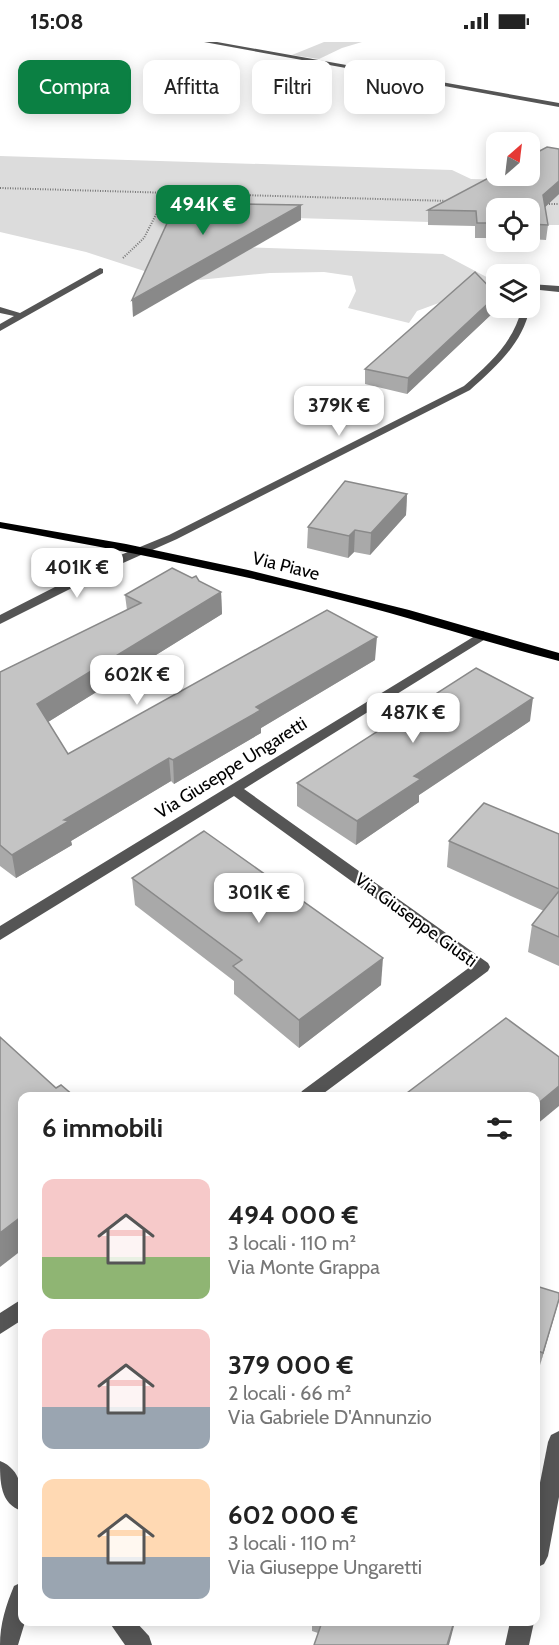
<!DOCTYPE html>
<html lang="it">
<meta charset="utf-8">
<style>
body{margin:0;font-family:Cabin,sans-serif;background:#f2f2f2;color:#222;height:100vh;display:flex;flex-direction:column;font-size:22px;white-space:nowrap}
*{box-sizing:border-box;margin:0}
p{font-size:20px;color:#767676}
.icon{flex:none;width:33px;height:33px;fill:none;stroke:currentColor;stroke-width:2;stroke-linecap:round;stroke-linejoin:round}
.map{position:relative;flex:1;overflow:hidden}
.side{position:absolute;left:18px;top:1050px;width:522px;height:534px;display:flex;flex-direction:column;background:#fff;border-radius:12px;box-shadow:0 3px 15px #0003}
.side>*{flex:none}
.guide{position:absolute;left:18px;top:18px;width:524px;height:54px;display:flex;gap:12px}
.needle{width:39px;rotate:28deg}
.tools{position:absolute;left:486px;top:90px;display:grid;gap:12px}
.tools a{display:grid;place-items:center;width:54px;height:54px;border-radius:12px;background:#fff;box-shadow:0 3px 15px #0003;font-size:30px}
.price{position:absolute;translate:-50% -51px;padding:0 14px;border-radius:12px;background:#fff;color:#222;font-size:20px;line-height:39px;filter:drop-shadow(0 2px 3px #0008)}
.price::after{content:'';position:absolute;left:50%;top:36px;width:18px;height:14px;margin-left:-9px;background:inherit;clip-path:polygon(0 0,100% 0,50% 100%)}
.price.selected{background:#0b8043;color:#fff}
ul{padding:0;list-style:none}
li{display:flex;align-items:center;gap:18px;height:150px;padding:0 24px}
li span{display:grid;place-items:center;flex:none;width:168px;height:120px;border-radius:12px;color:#555}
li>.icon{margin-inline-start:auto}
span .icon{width:72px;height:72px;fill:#fffc;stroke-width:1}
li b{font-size:26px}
h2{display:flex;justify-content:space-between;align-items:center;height:72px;padding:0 24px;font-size:26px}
.tag{padding:0 21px;border-radius:12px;background:#fff;box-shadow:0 3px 15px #0003;font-size:21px;line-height:54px}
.tag.selected{background:#0b8043;color:#fff}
.status{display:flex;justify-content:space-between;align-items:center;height:42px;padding:0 30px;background:#fff;direction:ltr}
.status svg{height:16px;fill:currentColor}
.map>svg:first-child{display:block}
.green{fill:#dcdcdc}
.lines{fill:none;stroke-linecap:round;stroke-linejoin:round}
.path{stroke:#777;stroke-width:2;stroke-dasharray:1 1.5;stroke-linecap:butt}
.minor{fill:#555;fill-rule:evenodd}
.major{fill:#000;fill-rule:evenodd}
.wall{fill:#a9a9a9}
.shaded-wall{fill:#898989}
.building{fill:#c4c4c4;stroke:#898989;stroke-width:1.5}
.labels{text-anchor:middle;stroke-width:4.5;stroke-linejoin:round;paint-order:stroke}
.street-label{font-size:18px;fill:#000;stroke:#fff}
</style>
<div class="status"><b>15:08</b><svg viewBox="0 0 49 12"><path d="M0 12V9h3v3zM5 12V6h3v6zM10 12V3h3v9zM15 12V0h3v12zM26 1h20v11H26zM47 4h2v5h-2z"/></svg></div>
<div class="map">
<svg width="559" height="1603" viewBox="0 0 559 1603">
<rect width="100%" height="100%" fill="#fff"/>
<!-- green -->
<g class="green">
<path d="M324 0H362L342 6 319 17 292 13Z"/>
<path d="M0 114 452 128 471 137 559 139V183H530V166H496V182L229 174 211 204 443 212 496 240 417 269 409 281 348 266 356 249 352 234 324 230 270 231 178 240 86 210 0 190Z"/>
</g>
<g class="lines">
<!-- path -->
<g class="path">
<path d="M0 146 449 159"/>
<path d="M544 162H559"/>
<path d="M123 216 144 196 167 151"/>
</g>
<!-- minor -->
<g class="minor">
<path d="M204 0H217L559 61V65Z"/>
<path d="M100 226 103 227V231L0 289V282L14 274 0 271V265L20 271Z"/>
<path d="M530 242 559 244V250L530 247Z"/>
<path d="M530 265V266C522 302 497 324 470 348L177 497 114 525 0 582V573L106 519 169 493 464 344C490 321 513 301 522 266Z"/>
<path d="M483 589 489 593 487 596 244 747 488 921 490 925 488 929 320 1054H299L302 1049 470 925 234 754 0 898V884Z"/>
<path d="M22 1257V1278L0 1292V1271Z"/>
<path d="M559 1389V1455L548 1514 544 1522 536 1526V1461L548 1400 551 1393Z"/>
<path d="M0 1419C22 1428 22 1448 22 1469 0 1462 0 1440 0 1419Z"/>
<path d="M22 1540V1580H25L18 1603H0C0 1582 6 1563 14 1544Z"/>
<path d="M109 1580H136L149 1594 152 1603H125Z"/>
<path d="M510 1580H534L529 1603H505Z"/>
</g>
<!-- major -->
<path class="major" d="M0 480 126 502 248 528 409 568 559 611V619C488 601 419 578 348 560 233 530 117 508 0 486Z"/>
</g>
<!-- wall -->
<g class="wall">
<path d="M559 107V152L545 165 548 183 546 198 530 197V166H496V196H475V184L428 183V168Z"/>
<path d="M496 252V268L407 352 365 342V327Z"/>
<path d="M407 452 406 473 370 513 354 510 348 516 307 506 308 485Z"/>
<path d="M199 539 221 550 222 572 48 680 68 712 375 618 261 686V691L174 742 171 739 71 799 72 803 16 836 0 824V630L127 568 125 553Z"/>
<path d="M530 679 419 753V760L356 803 297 764V741Z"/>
<path d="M559 792V924L528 910 532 883 544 869 447 825 449 799Z"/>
<path d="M132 836 381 943 299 1006 234 952V939L135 863Z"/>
<path d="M536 1244 559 1258 540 1323 536 1322Z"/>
<path d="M312 1580H455L318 1591 312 1589Z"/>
</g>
<!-- shaded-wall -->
<g class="shaded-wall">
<path d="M559 139V152L542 168 543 153Z"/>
<path d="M301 163V178L133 275 132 258Z"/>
<path d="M496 254V268L407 352 408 336Z"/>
<path d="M407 452 406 473 370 513 371 491Z"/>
<path d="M355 488 354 510 348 516 349 494Z"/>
<path d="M221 550 222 572 40 685 37 662Z"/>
<path d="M377 595 375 618 261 686V691L174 742 173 718 256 665Z"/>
<path d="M533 656 530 679 419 753V760L356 803 357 779 414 734Z"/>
<path d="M169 716 171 739 71 799 72 803 16 836 12 813 64 778Z"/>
<path d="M383 916 381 943 299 1006V978Z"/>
<path d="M559 1044V1064L536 1083V1063Z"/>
<path d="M22 1174V1208L0 1225V1191Z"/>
<path d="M559 1257 557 1265 540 1323 543 1311Z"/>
<path d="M454 1580H455L449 1603H447Z"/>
</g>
<!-- building -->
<g class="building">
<path d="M547 105 559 107V139L543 153 548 183 530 182V166H496V181H477L476 169 428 168 496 132V134H530V114Z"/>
<path d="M181 161 301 163 132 258 174 166H179Z"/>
<path d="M475 230 496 252V254L408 336 365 327Z"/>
<path d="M345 439 407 452 371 491 355 488 349 494 308 485Z"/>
<path d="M172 526 192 536 196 534 199 539 221 550 37 662 68 712 327 568 377 595 256 665 261 668 173 718 169 716 64 778 69 779 12 813 0 803V630L141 561 125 553Z"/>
<path d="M476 626 533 656 414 734 421 737 357 779 297 741Z"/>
<path d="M484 761 559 792V847L449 799Z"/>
<path d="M204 789 383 916 299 978 233 924 242 918 132 836Z"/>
<path d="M559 849V895L532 883Z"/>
<path d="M506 976 559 1015V1044L536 1063V1054H403Z"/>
<path d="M0 995 56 1046 61 1043 74 1054H22V1174L0 1191Z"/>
<path d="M536 1244 559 1251V1257L543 1311 536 1308Z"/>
<path d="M322 1580H454L447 1603H314Z"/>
</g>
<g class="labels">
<!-- street labels -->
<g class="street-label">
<text transform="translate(286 524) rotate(14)" y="6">Via Piave</text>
<text transform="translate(231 726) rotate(-32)" y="6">Via Giuseppe Ungaretti</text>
<text transform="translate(416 878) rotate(36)" y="6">Via Giuseppe Giusti</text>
</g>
</g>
</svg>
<div class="tools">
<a><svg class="needle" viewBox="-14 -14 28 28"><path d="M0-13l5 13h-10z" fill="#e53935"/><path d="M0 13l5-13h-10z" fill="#767676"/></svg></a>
<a><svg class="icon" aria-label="locate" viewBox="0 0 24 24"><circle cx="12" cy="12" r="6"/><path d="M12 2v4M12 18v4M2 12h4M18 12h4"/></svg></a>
<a><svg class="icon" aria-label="layers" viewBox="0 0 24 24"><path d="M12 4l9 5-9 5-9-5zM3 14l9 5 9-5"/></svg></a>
</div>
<b class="price selected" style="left:203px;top:194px">494K €</b>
<b class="price" style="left:339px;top:395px">379K €</b>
<b class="price" style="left:77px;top:557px">401K €</b>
<b class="price" style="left:137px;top:664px">602K €</b>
<b class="price" style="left:413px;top:702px">487K €</b>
<b class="price" style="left:259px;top:882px">301K €</b>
<div class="guide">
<a class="tag selected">Compra</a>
<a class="tag">Affitta</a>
<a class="tag">Filtri</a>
<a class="tag">Nuovo</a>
</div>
<section class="side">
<h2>6 immobili<svg class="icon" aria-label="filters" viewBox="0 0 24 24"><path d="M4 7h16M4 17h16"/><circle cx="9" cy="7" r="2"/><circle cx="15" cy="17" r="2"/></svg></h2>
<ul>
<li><span style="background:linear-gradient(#f6c9c9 65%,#8fb573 0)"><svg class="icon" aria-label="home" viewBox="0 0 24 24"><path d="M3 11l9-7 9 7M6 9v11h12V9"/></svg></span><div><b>494 000 €</b><p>3 locali · 110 m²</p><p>Via Monte Grappa</p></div></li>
<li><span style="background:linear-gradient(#f6c9c9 65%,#9aa5b1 0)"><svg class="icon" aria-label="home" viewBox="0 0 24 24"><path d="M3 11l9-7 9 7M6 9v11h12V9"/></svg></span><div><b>379 000 €</b><p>2 locali · 66 m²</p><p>Via Gabriele D'Annunzio</p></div></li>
<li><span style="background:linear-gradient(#ffd9b3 65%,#9aa5b1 0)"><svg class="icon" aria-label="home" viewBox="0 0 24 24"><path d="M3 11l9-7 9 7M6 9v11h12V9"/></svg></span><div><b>602 000 €</b><p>3 locali · 110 m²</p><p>Via Giuseppe Ungaretti</p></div></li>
</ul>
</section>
</div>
